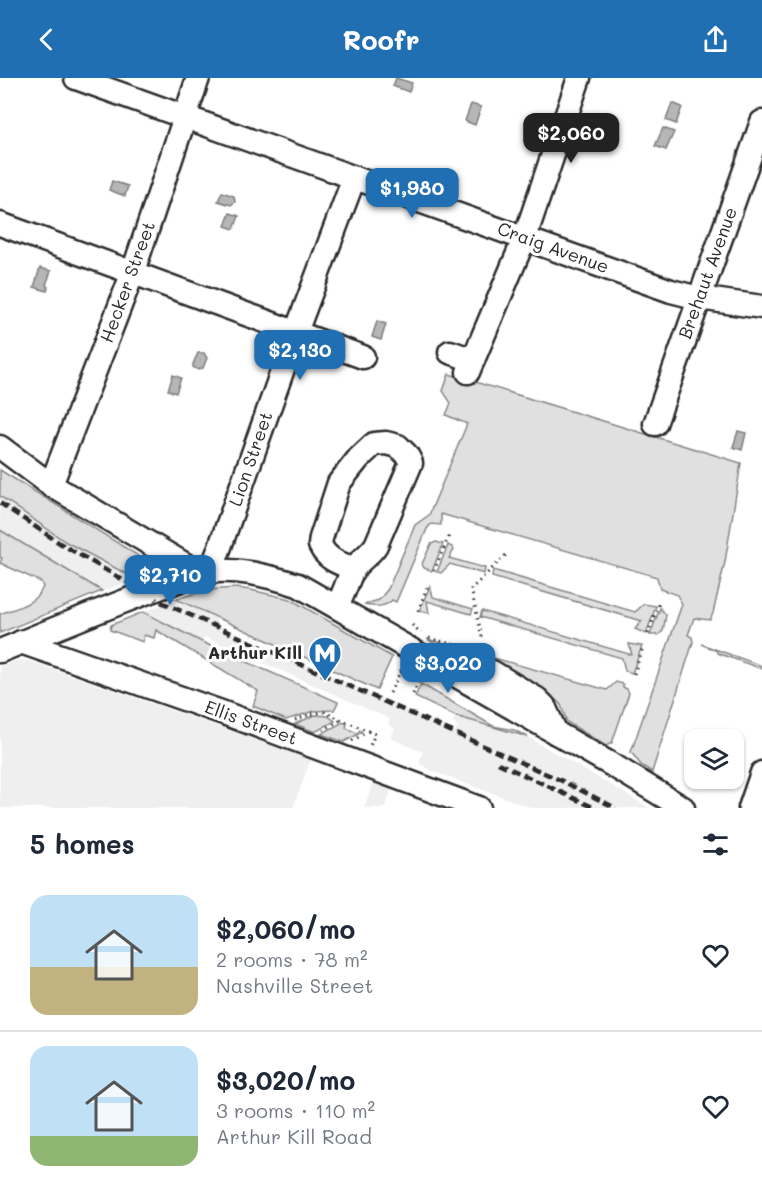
<!DOCTYPE html>
<meta charset="utf-8">
<style>
body{margin:0;font-family:Mali,sans-serif;background:#f6f6f7;color:#1f2937;height:100vh;display:flex;flex-direction:column;font-size:22px;white-space:nowrap}
*{box-sizing:border-box;margin:0}
p{font-size:20px;color:#747a83}
.icon{flex:none;width:33px;height:33px;fill:none;stroke:currentColor;stroke-width:2;stroke-linecap:round;stroke-linejoin:round}
.map{position:relative;height:730px;overflow:hidden}
.details{display:flex;flex-direction:column;background:#fff;flex:1}
.details>*{flex:none}
.buttons{position:absolute;left:684px;top:651px;display:grid;gap:12px}
.buttons a{display:grid;place-items:center;width:60px;height:60px;border-radius:12px;background:#fff;box-shadow:0 2px 4px #0004;font-size:30px}
.price{position:absolute;translate:-50% -51px;padding:0 14px;border-radius:12px;background:#1f6fb2;color:#fff;font-size:20px;line-height:39px;filter:drop-shadow(0 2px 3px #0008)}
.price::after{content:'';position:absolute;left:50%;top:36px;width:18px;height:14px;margin-left:-9px;background:inherit;clip-path:polygon(0 0,100% 0,50% 100%)}
.price.selected{background:#222;color:#fff}
ul{padding:0;list-style:none}
li{display:flex;align-items:center;gap:18px;height:150px;padding:0 30px}
li+li{border-top:2px solid #e0e1e3}
li span{display:grid;place-items:center;flex:none;width:168px;height:120px;border-radius:18px;color:#555}
li>.icon{margin-inline-start:auto}
span .icon{width:72px;height:72px;fill:#fffc;stroke-width:1}
li b{font-size:26px}
h2{display:flex;justify-content:space-between;align-items:center;height:72px;padding:0 30px;font-size:26px}
header{display:flex;justify-content:space-between;align-items:center;height:78px;padding:0 30px;background:#1f6fb2;color:#fff;font-size:27px;font-weight:700}
.map>svg:first-child{display:block}
.built{fill:#efefef}
.green{fill:#e0e0e0;stroke:#868686;stroke-width:1.5}
.water{fill:#b6b6b6;stroke:#7e7e7e;stroke-width:1.5}
.lines{fill:none;stroke-linecap:round;stroke-linejoin:round}
.minor-casing{stroke:#2b2b2b;stroke-width:27}
.path{stroke:#2b2b2b;stroke-width:3;stroke-dasharray:1.5 4.5;stroke-linecap:butt}
.minor{stroke:#fff;stroke-width:22}
.rail{stroke:#2b2b2b;stroke-width:4.5;stroke-dasharray:9 4.5;stroke-linecap:butt}
.minor-bridge-casing{stroke:#2b2b2b;stroke-width:27;stroke-linecap:butt}
.minor-bridge{stroke:#fff;stroke-width:22}
.labels{text-anchor:middle;stroke-width:6;stroke-linejoin:round;paint-order:stroke}
.street-label{font-size:18px;fill:#2b2b2b;stroke:#fff}
.poi-label{font-size:18px;font-weight:bold;fill:#2b2b2b;stroke:#fff;text-anchor:end}
</style>
<header><svg class="icon" aria-label="back" viewBox="0 0 24 24"><path d="M15 5l-7 7 7 7"/></svg>Roofr<svg class="icon" aria-label="share" viewBox="0 0 24 24"><path d="M12 15V3M7 8l5-5 5 5M5 13v7h14v-7"/></svg></header>
<div class="map">
<svg width="762" height="730" viewBox="0 0 762 730">
<rect width="100%" height="100%" fill="#fff"/>
<filter id="ink" filterUnits="userSpaceOnUse"><feTurbulence type="fractalNoise" baseFrequency=".0167" numOctaves="2"/><feDisplacementMap in="SourceGraphic" scale="12" xChannelSelector="R" yChannelSelector="G"/><feConvolveMatrix kernelMatrix="1 2 1 2 8 2 1 2 1" color-interpolation-filters="sRGB"/></filter>
<g filter="url(#ink)">
<!-- built -->
<g class="built">
<path d="M0 418 66 464 136 501 102 513 0 452Z"/>
<path d="M176 521 217 541 216 546 455 653 458 648 452 645 455 638 528 659 650 730H532L432 693 419 685 423 674 390 660 395 651 388 646 390 641 205 559 202 564 143 534Z"/>
<path d="M19 582 30 583 311 681 293 730H0V589Z"/>
<path d="M374 703 392 709 385 730H364Z"/>
</g>
<!-- green -->
<g class="green">
<path d="M449 296 741 385 725 484 713 535 710 542 694 540 688 557 692 559 693 564 652 694 641 687 631 674 682 526 677 517 660 511 657 499 441 436V447L431 446 427 451 396 524 392 522C386 529 373 530 365 526L379 522 388 511 415 447 429 437 467 346 446 337 451 325 443 313Z"/>
<path d="M0 392 137 477 144 484 143 490 136 501 66 464 0 418Z"/>
<path d="M0 452 102 513 0 555V536C15 530 36 526 43 509L41 504 0 485 2 480 0 479Z"/>
<path d="M436 464 443 466 432 493 424 490 422 486 431 466Z"/>
<path d="M448 467 452 469 454 472 449 480 485 490 484 496 450 486 441 495 437 494Z"/>
<path d="M493 492 635 534 644 526 656 528 646 556 635 551 642 543 492 499Z"/>
<path d="M430 508 433 519 473 531 471 536 427 523 429 535 419 533Z"/>
<path d="M235 510 251 512 290 521 392 579 377 612 176 521 208 512Z"/>
<path d="M660 530 666 537 663 553 658 557H650Z"/>
<path d="M482 533 632 577 629 566 642 568 632 595 625 593 622 580 480 539Z"/>
<path d="M143 534 202 564 338 624 334 632 314 633 286 642 253 628 258 613 156 552 154 560 144 557 143 564 110 552 111 547Z"/>
<path d="M427 561 607 612 616 604 623 606V609L627 611 629 615 612 665 606 668 567 644 561 627 555 621 487 582 479 580 463 584Z"/>
<path d="M701 566 762 588V591L717 575V573Z"/>
<path d="M421 606 493 648 514 652 528 659 455 638 415 619Z"/>
<path d="M315 637 328 638 335 643 315 654 295 646Z"/>
<path d="M343 644 347 646 346 650 357 655 360 652 362 654 344 664 321 656Z"/>
</g>
<!-- water -->
<g class="water">
<path d="M396 0 412 5 409 14 393 8Z"/>
<path d="M672 25 682 29 676 46 666 42Z"/>
<path d="M471 26 481 29 475 47 465 43Z"/>
<path d="M663 50 674 54 666 72 655 68Z"/>
<path d="M112 103 128 108 125 118 109 112Z"/>
<path d="M222 114 234 118 235 124 231 127 218 123Z"/>
<path d="M230 135 239 138 234 151 225 148Z"/>
<path d="M40 190 51 193 46 207 48 209 47 213 34 209Z"/>
<path d="M377 243 386 246 381 262 372 259Z"/>
<path d="M198 275H204L207 280 203 290 198 292 193 289V286Z"/>
<path d="M173 297 181 300 176 315 168 312Z"/>
<path d="M738 353 746 355 742 372 733 369Z"/>
</g>
<g class="lines">
<!-- minor casing -->
<g class="minor-casing">
<g id="minor">
<path d="M76 0 671 213 699 220 762 229"/>
<path d="M0 146 363 279"/>
<path d="M450 274 473 282"/>
<path d="M468 294 525 159 579 0"/>
<path d="M655 346 762 44"/>
<path d="M0 369 51 407 201 496"/>
<path d="M51 407 133 194 198 0"/>
<path d="M211 494 296 254 354 100"/>
<path d="M148 514C166 508 183 500 201 495 233 488 268 498 298 507L614 688 683 730"/>
<path d="M337 528C344 516 347 503 353 492 359 482 370 477 376 467L411 385 407 377 398 368 386 365 374 366 359 380 339 405 321 460 320 467C327 482 339 485 354 491"/>
<path d="M21 564 221 634 479 730"/>
<path d="M0 573 89 537"/>
<path d="M457 598 485 593 492 594 537 621 544 628 556 655"/>
<path d="M750 730 762 695"/>
</g>
</g>
<!-- path -->
<g class="path">
<path d="M434 493 449 458"/>
<path d="M418 533 428 507"/>
<path d="M412 547 421 555"/>
<path d="M648 556 660 522"/>
<path d="M482 559 471 511 508 475"/>
<path d="M429 560 459 568"/>
<path d="M400 594 419 603"/>
<path d="M634 596 643 569"/>
<path d="M390 615 403 588"/>
<path d="M413 616 420 601"/>
<path d="M295 642 312 636 324 634 375 656 369 670"/>
<path d="M323 652 341 642"/>
<path d="M352 663 369 653"/>
</g>
<!-- minor -->
<use href="#minor" class="minor"/>
<!-- rail -->
<g class="rail">
<path d="M0 425 61 466 161 524 560 702 616 730"/>
<path d="M498 685 595 730"/>
</g>
<!-- minor-bridge casing -->
<g class="minor-bridge-casing">
<path id="minor-bridge" d="M89 537 148 514"/>
</g>
<!-- minor-bridge -->
<use href="#minor-bridge" class="minor-bridge"/>
</g>
</g>
<!-- icons -->
<defs>
<g id="metro-pin" transform="scale(1.725)"><path d="M0 17L-7.5 6A9.5 9.5 0 1 1 7.5 6Z" fill="#1f6fb2" stroke="#fff"/><path d="M-5.5 5V-5H-3L0 0L3-5H5.5V5H3V-.5L0 4L-3-.5V5Z" fill="#fff"/></g>
</defs>
<g fill-rule="evenodd">
<use href="#metro-pin" x="325" y="575"/>
</g>
<g class="labels">
<!-- street labels -->
<g class="street-label">
<text transform="translate(553 170) rotate(20)" y="6">Craig Avenue</text>
<text transform="translate(708 195) rotate(-70)" y="6">Brehaut Avenue</text>
<text transform="translate(128 204) rotate(-70)" y="6">Hecker Street</text>
<text transform="translate(251 381) rotate(-71)" y="6">Lion Street</text>
<text transform="translate(251 645) rotate(20)" y="6">Ellis Street</text>
</g>
<!-- poi labels -->
<g class="poi-label">
<text x="302" y="581">Arthur Kill</text>
</g>
</g>
</svg>
<div class="buttons">
<a><svg class="icon" aria-label="layers" viewBox="0 0 24 24"><path d="M12 4l9 5-9 5-9-5zM3 14l9 5 9-5"/></svg></a>
</div>
<b class="price selected" style="left:571px;top:86px">$2,060</b>
<b class="price" style="left:412px;top:141px">$1,980</b>
<b class="price" style="left:300px;top:303px">$2,130</b>
<b class="price" style="left:170px;top:528px">$2,710</b>
<b class="price" style="left:448px;top:616px">$3,020</b>
</div>
<section class="details">
<h2>5 homes<svg class="icon" aria-label="filters" viewBox="0 0 24 24"><path d="M4 7h16M4 17h16"/><circle cx="9" cy="7" r="2"/><circle cx="15" cy="17" r="2"/></svg></h2>
<ul>
<li><span style="background:linear-gradient(#bfe0f5 60%,#c2b280 0)"><svg class="icon" aria-label="home" viewBox="0 0 24 24"><path d="M3 11l9-7 9 7M6 9v11h12V9"/></svg></span><div><b>$2,060/mo</b><p>2 rooms · 78 m²</p><p>Nashville Street</p></div><svg class="icon" aria-label="heart" viewBox="0 0 24 24"><path d="M12 20l-8-8c-3-5 5-10 8-4 3-6 11-1 8 4z"/></svg></li>
<li><span style="background:linear-gradient(#bfe0f5 75%,#8fb573 0)"><svg class="icon" aria-label="home" viewBox="0 0 24 24"><path d="M3 11l9-7 9 7M6 9v11h12V9"/></svg></span><div><b>$3,020/mo</b><p>3 rooms · 110 m²</p><p>Arthur Kill Road</p></div><svg class="icon" aria-label="heart" viewBox="0 0 24 24"><path d="M12 20l-8-8c-3-5 5-10 8-4 3-6 11-1 8 4z"/></svg></li>
</ul>
</section>
